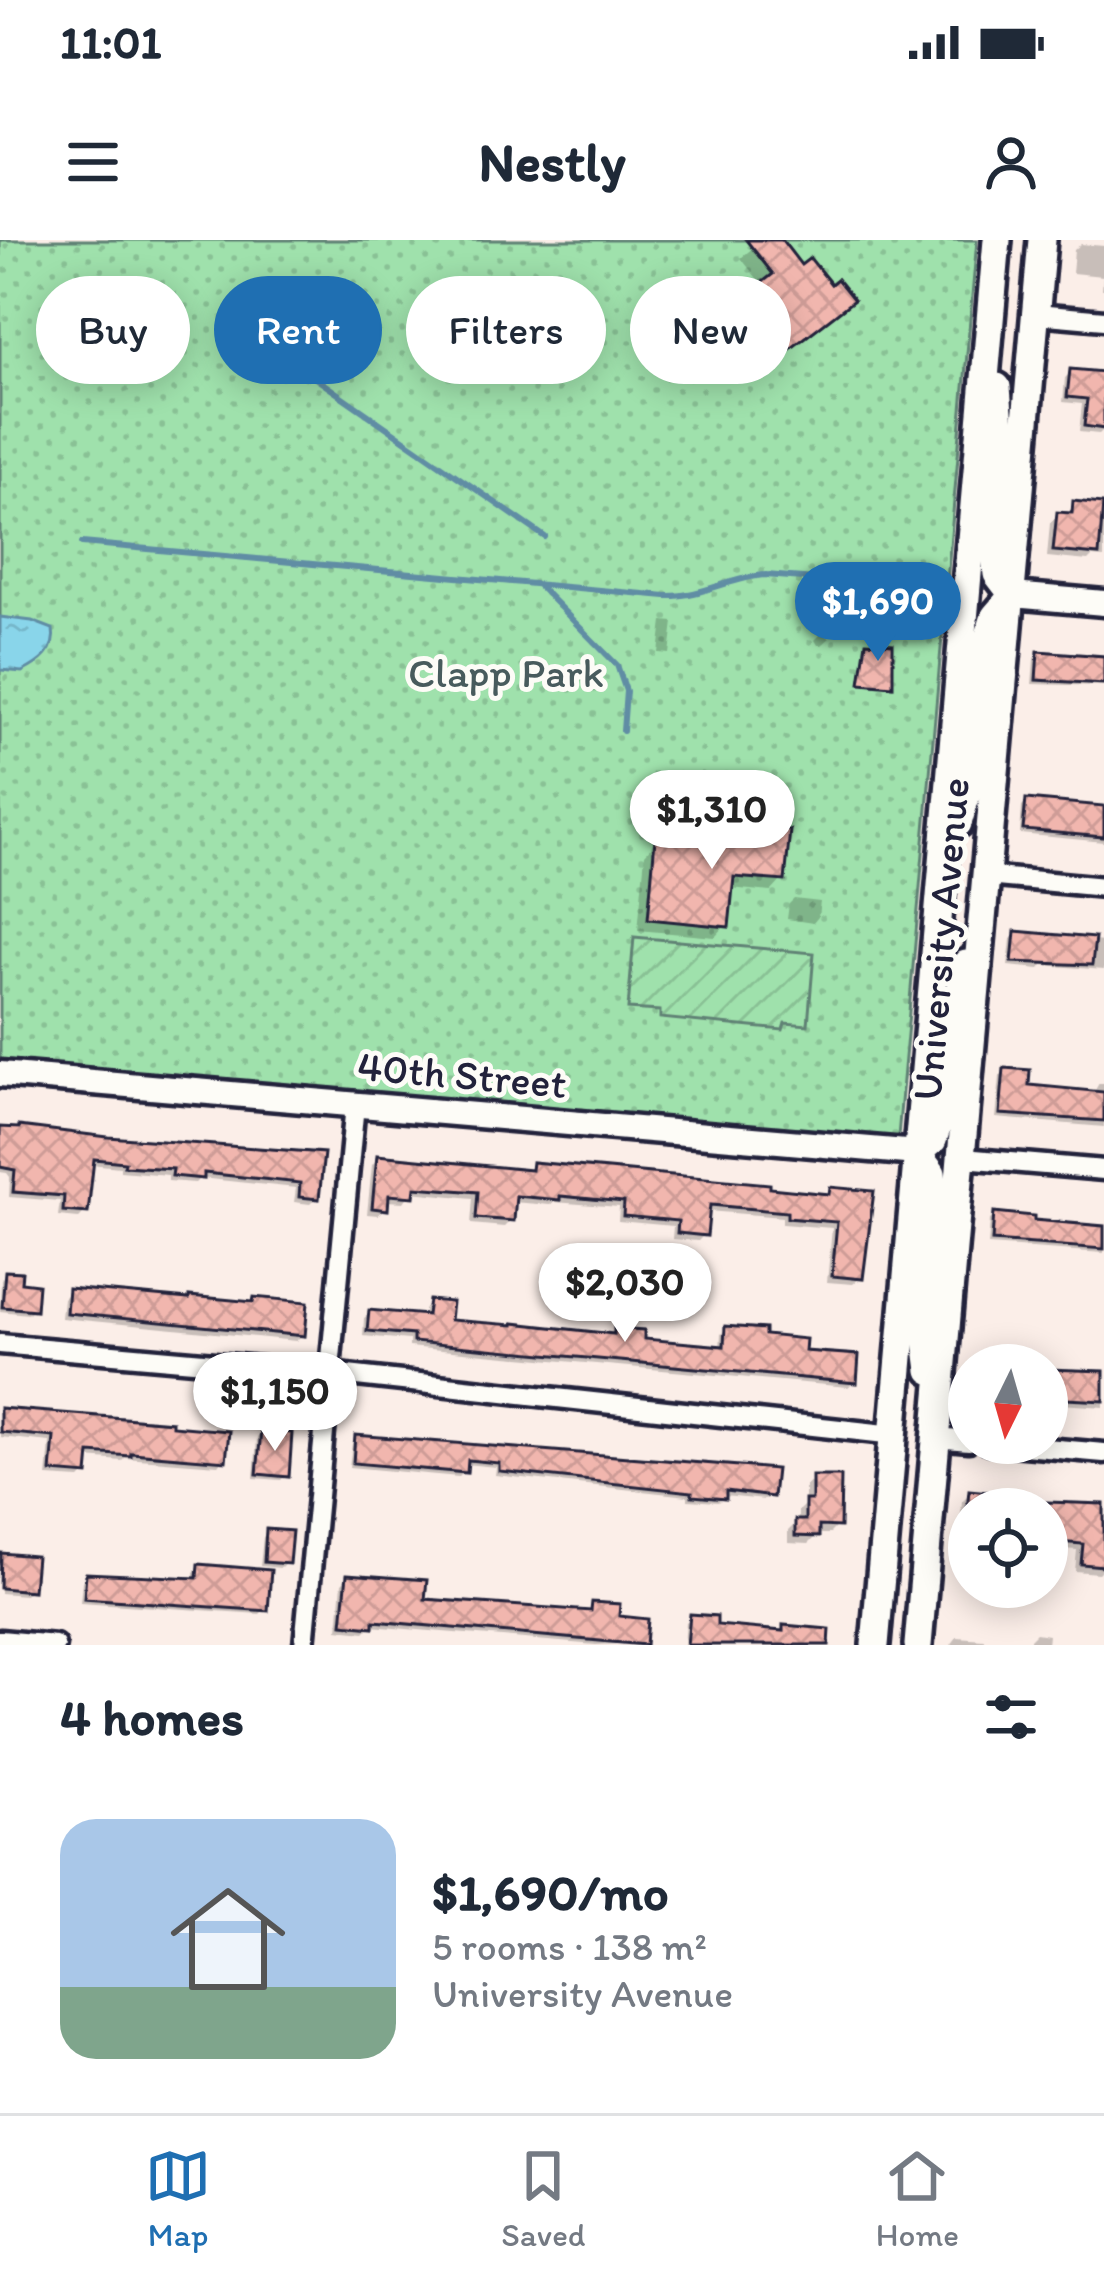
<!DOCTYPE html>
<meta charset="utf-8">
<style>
body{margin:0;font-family:Itim,sans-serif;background:#f6f6f7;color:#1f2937;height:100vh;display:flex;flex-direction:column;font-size:45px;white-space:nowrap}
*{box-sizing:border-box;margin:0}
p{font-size:39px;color:#747a83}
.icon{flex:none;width:66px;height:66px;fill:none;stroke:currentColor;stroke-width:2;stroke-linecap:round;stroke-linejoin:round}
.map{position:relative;height:1405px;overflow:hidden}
.drawer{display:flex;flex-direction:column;background:#fff;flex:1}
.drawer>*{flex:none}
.banner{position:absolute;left:36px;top:36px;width:1032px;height:108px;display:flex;gap:24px}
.needle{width:78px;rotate:185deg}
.tools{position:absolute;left:948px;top:1104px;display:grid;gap:24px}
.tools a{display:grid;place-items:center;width:120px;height:120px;border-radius:50%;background:#fff;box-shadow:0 6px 30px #0003;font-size:60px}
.price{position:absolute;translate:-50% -102px;padding:0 27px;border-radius:42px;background:#fff;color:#222;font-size:39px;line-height:78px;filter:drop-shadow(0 3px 6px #0008)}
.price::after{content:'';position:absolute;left:50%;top:72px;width:36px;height:27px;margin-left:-18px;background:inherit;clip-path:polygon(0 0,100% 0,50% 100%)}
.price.active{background:#1f6fb2;color:#fff}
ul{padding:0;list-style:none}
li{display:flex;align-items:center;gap:36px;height:300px;padding:0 60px}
li span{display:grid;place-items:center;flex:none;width:336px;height:240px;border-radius:36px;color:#555}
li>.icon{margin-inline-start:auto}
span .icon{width:144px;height:144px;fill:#fffc;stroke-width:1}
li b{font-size:51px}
h2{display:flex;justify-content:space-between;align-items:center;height:144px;padding:0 60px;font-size:51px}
.chip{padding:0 42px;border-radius:54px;background:#fff;box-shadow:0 6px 30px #0003;font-size:42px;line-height:108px}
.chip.active{background:#1f6fb2;color:#fff}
.status{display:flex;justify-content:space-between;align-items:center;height:84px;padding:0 60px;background:#fff;direction:ltr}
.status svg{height:33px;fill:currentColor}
header{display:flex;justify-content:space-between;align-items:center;height:156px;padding:0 60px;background:#fff;font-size:54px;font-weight:700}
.menu{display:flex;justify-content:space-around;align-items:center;height:168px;border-top:3px solid #e0e1e3;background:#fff;font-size:33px;color:#747a83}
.menu a{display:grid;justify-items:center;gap:6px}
.menu .active{color:#1f6fb2}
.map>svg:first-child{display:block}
.park{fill:url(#park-dots);stroke:#608274;stroke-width:3}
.garden{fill:url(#garden-furrows);stroke:#608274;stroke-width:3}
.water{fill:url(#water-ripples);stroke:#608da4;stroke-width:3}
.shadow{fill:#0003}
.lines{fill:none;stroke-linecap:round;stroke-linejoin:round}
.stream{stroke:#608da4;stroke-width:6}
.building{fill:url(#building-cross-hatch);stroke:#22223b;stroke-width:3}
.minor-casing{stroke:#22223b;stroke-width:27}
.tertiary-casing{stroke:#22223b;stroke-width:33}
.secondary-casing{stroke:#22223b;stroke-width:36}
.minor{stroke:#fdfcf7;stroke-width:18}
.tertiary{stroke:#fdfcf7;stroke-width:24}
.secondary{stroke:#fdfcf7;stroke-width:27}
.labels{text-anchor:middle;stroke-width:10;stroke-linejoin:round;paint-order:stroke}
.park-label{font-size:42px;fill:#485b5d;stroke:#fdfcf7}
.street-label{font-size:42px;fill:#22223b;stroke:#fdfcf7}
</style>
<div class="status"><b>11:01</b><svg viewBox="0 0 49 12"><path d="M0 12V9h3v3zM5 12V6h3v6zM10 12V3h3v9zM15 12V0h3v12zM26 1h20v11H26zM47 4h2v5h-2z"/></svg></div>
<header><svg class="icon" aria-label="menu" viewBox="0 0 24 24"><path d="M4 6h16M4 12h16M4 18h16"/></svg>Nestly<svg class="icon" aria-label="person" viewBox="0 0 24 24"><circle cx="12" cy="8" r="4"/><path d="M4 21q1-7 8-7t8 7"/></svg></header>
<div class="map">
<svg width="1104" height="1405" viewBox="0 0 1104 1405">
<defs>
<pattern id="park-dots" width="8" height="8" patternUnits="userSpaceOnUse" patternTransform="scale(3)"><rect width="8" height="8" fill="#9fe1ac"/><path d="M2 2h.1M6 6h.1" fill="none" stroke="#89c195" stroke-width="1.8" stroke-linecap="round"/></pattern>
<pattern id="garden-furrows" width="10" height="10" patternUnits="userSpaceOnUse" patternTransform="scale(3)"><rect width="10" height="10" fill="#9fe1ac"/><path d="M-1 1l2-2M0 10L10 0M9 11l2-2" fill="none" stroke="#89c195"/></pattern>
<pattern id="water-ripples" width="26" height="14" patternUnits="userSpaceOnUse" patternTransform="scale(3)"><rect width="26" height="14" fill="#89d5ea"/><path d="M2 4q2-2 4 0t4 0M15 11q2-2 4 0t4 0" fill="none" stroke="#76b7ca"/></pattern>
<pattern id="building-cross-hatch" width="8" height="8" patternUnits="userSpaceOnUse" patternTransform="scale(3)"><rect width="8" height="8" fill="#f1b6ae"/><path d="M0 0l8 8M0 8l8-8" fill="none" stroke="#ce9c97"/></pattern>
</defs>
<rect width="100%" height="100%" fill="#fbeee8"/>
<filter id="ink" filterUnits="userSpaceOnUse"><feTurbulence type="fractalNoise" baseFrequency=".00833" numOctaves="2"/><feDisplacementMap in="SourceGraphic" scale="24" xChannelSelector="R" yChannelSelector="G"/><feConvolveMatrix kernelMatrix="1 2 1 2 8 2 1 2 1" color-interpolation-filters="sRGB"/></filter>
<g filter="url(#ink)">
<!-- park -->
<path class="park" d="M0 0H977L898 897 893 899 0 821Z"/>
<!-- garden -->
<path class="garden" d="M634 697 814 713 808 785 785 783 783 790 660 778V771L628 769Z"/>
<!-- water -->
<path class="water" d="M0 377 32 381 53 389C57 411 40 423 22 432L0 430Z"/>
<!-- shadow -->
<g class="shadow">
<path d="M762 0H778L838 71 762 130 723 79 763 46 741 18Z"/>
<path d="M1081 4 1104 6V49H1102L1103 36 1072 33 1074 10Z"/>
<path d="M1071 132 1104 135V189L1099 194 1079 192 1082 164 1063 162 1065 138Z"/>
<path d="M1074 264 1104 278V318L1092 317 1088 321 1047 317 1050 283 1058 275 1066 276Z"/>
<path d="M663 381 674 382 670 414 659 413Z"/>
<path d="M822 393 830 398 822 405H818L815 400Z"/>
<path d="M1039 414 1104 419V446L1032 444 1034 419Z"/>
<path d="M1027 562 1104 569V602L1020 594 1022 567Z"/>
<path d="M743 589 782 640 771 652 730 648 726 685 715 697 638 690 645 614 656 602 677 604 689 592 735 597Z"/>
<path d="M794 659 820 662 818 677 813 683 787 679 789 664Z"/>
<path d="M1016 694 1104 702V730L1043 725 1040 729 1008 726 1011 699Z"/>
<path d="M1005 831 1025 848 1094 852 1099 843H1104V887L996 878 1000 836Z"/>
<path d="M0 890 320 916 316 958 310 964 294 962 296 948 200 938 195 943 168 941V935L120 931V927L90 924 85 972 79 978 58 976 60 961 9 957 10 937 7 933 0 932Z"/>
<path d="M378 918 525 933 533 925 825 956 831 950 860 1038 853 1044 827 1042 832 988 782 984V977L707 971 704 995 698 1001 672 999 673 986 618 981 619 967 554 962 550 965 512 962 511 980 504 987 471 984 473 958 411 952 404 962 386 961 385 968 378 975 367 974 372 925Z"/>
<path d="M995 975 1030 983 1097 988 1104 985V1013L988 1005 990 980Z"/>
<path d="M6 1034 18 1045 33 1069 28 1074 0 1071 1 1039Z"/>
<path d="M69 1052 250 1065 255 1060 302 1095 296 1101 61 1078 63 1058Z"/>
<path d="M430 1063 447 1082 610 1097 615 1091 640 1102 720 1108 721 1094 727 1089 801 1113 854 1142 848 1147 409 1107V1100L363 1096 364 1078 370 1073 424 1077V1069Z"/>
<path d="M1047 1132 1104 1135V1167L1047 1163Z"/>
<path d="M0 1170 223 1219 218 1225 125 1218 122 1221 87 1218 85 1234 80 1239 47 1237 50 1202 0 1197Z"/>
<path d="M262 1193 286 1235 281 1240 254 1238 257 1198Z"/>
<path d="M357 1198 770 1255 765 1260 724 1256 718 1262 688 1260V1256L495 1235 496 1227 465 1224 464 1232 459 1237 349 1227 352 1203Z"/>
<path d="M814 1239 837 1286 829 1294H818L808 1304 788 1303V1291L798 1281V1271L805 1264V1247Z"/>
<path d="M970 1253 1009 1262 1104 1267V1327L1098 1333 1075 1331 1077 1310 1047 1308V1269H969V1294L959 1293 962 1261Z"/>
<path d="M268 1292 286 1323 281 1328 260 1326 263 1297Z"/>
<path d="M0 1316 33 1319 30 1350 25 1355 0 1353Z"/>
<path d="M199 1327 265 1369 260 1374 80 1362 82 1341 87 1336 194 1341V1332Z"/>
<path d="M348 1337 422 1362 587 1374 593 1365 616 1379 643 1403 596 1405 371 1386 365 1392 338 1389 342 1343Z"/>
<path d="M691 1377 713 1388 779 1393 784 1388 827 1392 826 1405H684L686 1382Z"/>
<path d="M1036 1393 1048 1395 1047 1405H1030V1399Z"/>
<path d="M957 1397 984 1399 983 1405H951Z"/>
</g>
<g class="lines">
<!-- stream -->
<g class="stream">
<path d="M227 77 545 297"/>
<path d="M82 303 666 356C702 357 731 337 766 335L938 349"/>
<path d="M538 345 617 425 626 451 623 491"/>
</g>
</g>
<!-- building -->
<g class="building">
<path d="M746 0H782L801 25 810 18 831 44 837 39 854 60 775 121 732 66 773 34Z"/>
<path d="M1070 129 1104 132V189L1084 186 1087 159 1067 157Z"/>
<path d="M1073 261 1103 264 1099 315 1053 311 1057 272 1072 273Z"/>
<path d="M866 402 893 404V446L860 443Z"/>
<path d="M1038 411 1104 416V444L1036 440Z"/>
<path d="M1026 559 1104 566V597L1023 590Z"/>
<path d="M742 585 790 590 785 641 734 637 729 687 648 679 655 599 687 602 688 589 741 594Z"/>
<path d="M1015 691 1095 698 1092 725 1012 722Z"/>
<path d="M1004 828 1030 830 1029 845 1104 852V881L1000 874Z"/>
<path d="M19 886 108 897 324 913 319 959 299 957 300 943 204 933V939L172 936 173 929 124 926 125 922 94 919 88 973 63 971 64 956 13 952 15 930 0 927V887L19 888Z"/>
<path d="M377 915 531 930 532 922 770 944V948L829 954 830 947 874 951 863 1039 832 1036 837 982 787 978V972L710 965 707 996 677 993 678 981 623 976 624 962 560 956V960L516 956 514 981 476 978 478 952 415 947 414 957 389 955 388 970 372 968Z"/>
<path d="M994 972 1034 976V980L1104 986V1009L992 1001Z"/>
<path d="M5 1031 22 1032 21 1042 38 1044 36 1070 2 1067Z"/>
<path d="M68 1048 189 1059V1056L253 1062 254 1057 308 1062 305 1096 66 1073Z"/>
<path d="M429 1060 452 1062 450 1080 513 1085V1083L614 1094V1088L644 1090V1099L724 1106 725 1086 765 1089V1095L806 1099 805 1111 859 1115 857 1143 413 1102V1095L367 1091 369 1070 427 1075Z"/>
<path d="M1047 1129 1104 1131V1161L1047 1158Z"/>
<path d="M0 1168 172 1182V1186L229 1191 226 1221 131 1213V1216L90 1213 88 1235 51 1232 54 1197 0 1192Z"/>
<path d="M261 1190 292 1193 289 1237 257 1234Z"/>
<path d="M355 1195 776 1229 773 1257 726 1251V1259L692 1256V1252L499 1231V1223L468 1220 467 1233 353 1223Z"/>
<path d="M812 1236H841L840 1287 819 1286V1297L795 1296V1280H805V1260H812Z"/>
<path d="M969 1250 1012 1254 1011 1269H967Z"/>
<path d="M1047 1262 1104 1264V1326L1081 1324 1083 1304 1047 1301Z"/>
<path d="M266 1289 292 1291 289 1324 264 1322Z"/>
<path d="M1 1313 36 1316 33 1351 0 1348Z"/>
<path d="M198 1324 271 1330 268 1371 84 1358 86 1333 197 1338Z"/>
<path d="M347 1334 427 1340 425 1359 591 1371 592 1362 620 1364 619 1376 648 1379 646 1405 374 1381V1387L342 1384Z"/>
<path d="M690 1374 717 1376V1385L783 1391V1385L830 1389 829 1405H687Z"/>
</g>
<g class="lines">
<!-- minor casing -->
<g class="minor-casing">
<g id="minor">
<path d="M1036 74 1104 80"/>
<path d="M986 636 1104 647"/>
<path d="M963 918 1104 930"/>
<path d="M0 1104 329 1133 895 1195"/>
<path d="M936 1198 969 1201"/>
<path d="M989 1203 1104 1213"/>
<path d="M0 1400 55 1405"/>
<path d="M304 1405 355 864"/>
</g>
</g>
<!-- tertiary casing -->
<g class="tertiary-casing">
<g id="tertiary">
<path d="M1013 355 1104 363"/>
<path d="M0 834 917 913"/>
</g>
</g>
<!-- secondary casing -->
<g class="secondary-casing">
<g id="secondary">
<path d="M958 583 970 543 983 415 995 376 1013 355 997 334 993 300 1000 186 997 147"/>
<path d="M931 1130 925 1084 935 962 932 933 917 913 933 900 944 866 953 774 966 724"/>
<path d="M875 1405 997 0"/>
<path d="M918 1405C959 937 1004 469 1042 0"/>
</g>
</g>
<!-- minor -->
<use href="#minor" class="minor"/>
<!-- tertiary -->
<use href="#tertiary" class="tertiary"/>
<!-- secondary -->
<use href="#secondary" class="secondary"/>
</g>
</g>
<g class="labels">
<!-- park labels -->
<g class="park-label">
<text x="506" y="447">Clapp Park</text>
</g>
<!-- street labels -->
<g class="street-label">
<text transform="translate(940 699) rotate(-85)" y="15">University Avenue</text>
<text transform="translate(462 834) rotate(5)" y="15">40th Street</text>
</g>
</g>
</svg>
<div class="tools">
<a><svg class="needle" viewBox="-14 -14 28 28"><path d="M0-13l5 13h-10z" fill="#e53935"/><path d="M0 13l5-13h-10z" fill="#747a83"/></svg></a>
<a><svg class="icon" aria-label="locate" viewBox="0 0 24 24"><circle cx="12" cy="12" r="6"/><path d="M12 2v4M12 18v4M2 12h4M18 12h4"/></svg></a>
</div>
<b class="price active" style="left:878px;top:424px">$1,690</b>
<b class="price" style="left:712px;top:632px">$1,310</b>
<b class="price" style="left:625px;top:1105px">$2,030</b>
<b class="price" style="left:275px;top:1214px">$1,150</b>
<div class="banner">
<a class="chip">Buy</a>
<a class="chip active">Rent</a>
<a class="chip">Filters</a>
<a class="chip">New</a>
</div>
</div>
<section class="drawer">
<h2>4 homes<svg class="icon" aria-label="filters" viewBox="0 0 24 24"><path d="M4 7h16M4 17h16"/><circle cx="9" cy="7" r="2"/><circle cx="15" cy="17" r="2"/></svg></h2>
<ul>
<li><span style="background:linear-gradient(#a9c7e8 70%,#7fa58c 0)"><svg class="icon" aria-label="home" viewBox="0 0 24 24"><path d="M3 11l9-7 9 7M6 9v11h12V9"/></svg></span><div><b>$1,690/mo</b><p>5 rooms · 138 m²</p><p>University Avenue</p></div></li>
</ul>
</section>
<nav class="menu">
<a class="active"><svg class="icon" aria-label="map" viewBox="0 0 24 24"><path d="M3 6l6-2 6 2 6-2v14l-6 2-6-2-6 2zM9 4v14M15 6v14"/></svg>Map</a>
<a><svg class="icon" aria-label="saved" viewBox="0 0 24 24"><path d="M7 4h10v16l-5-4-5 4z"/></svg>Saved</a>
<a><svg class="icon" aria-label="home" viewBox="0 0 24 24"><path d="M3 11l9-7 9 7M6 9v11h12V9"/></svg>Home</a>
</nav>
